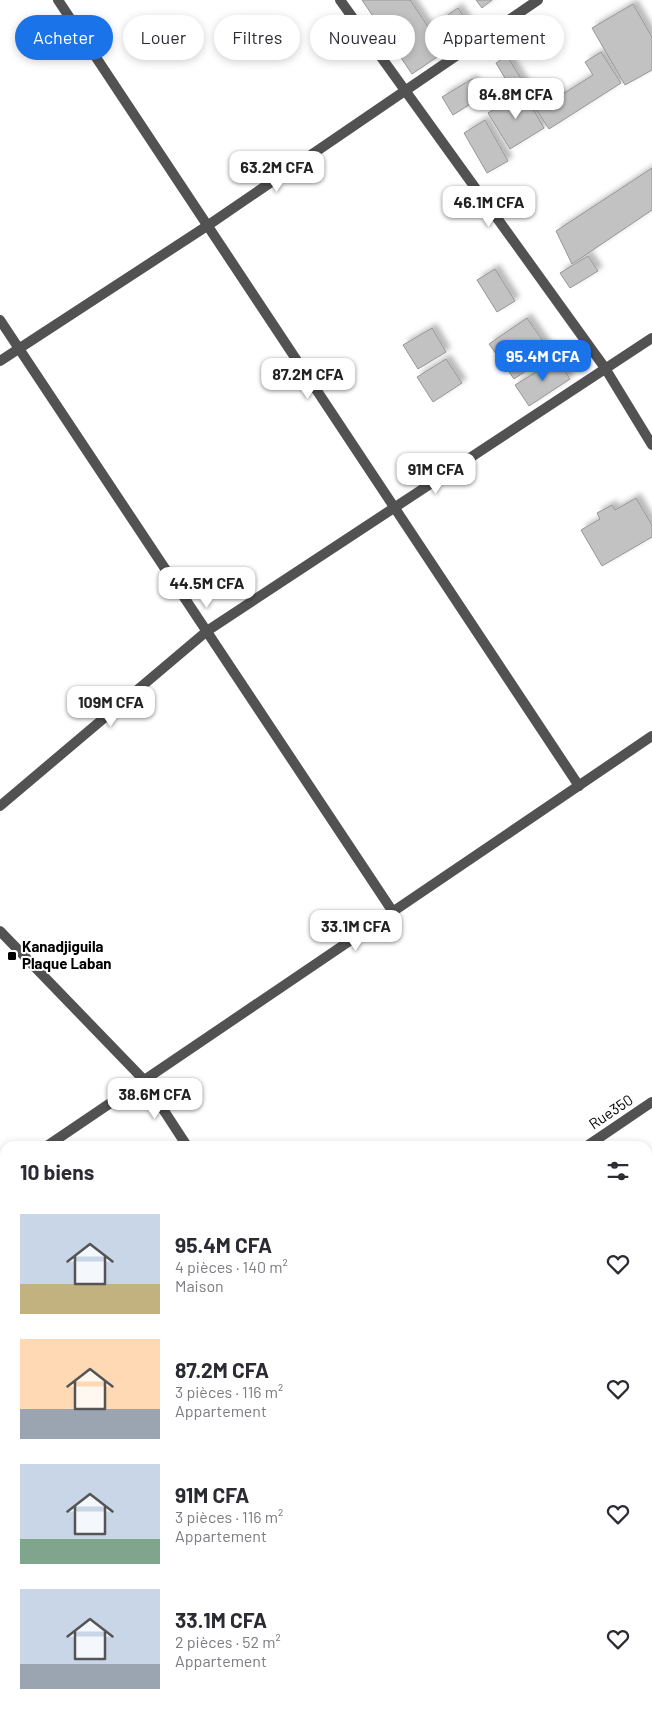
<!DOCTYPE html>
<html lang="fr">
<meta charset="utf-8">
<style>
body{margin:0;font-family:Barlow,sans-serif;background:#f2f2f3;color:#2b2b33;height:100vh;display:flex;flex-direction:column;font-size:19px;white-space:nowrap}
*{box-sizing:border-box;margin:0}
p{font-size:16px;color:#7c7c81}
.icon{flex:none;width:28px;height:28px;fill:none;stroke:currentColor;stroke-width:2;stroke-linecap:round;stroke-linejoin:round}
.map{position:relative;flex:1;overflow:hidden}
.panel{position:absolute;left:0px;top:1141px;width:652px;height:571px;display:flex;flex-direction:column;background:#fff;border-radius:15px 15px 0 0;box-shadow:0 2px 8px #0003}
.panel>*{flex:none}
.top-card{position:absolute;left:15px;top:15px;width:622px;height:45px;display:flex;gap:10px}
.price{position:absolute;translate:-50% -42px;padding:0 11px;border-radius:10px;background:#fff;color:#222;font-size:16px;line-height:32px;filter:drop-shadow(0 1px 2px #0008)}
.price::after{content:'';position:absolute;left:50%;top:30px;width:15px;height:11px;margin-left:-8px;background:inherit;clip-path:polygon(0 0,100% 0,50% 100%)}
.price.current{background:#1a73e8;color:#fff}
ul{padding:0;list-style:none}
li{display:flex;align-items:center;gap:15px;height:125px;padding:0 20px}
li span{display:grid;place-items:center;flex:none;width:140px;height:100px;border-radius:0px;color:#555}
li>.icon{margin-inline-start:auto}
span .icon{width:60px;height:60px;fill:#fffc;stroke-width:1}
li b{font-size:21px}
h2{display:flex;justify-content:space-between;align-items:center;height:60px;padding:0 20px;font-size:21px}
.pill{padding:0 18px;border-radius:22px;background:#fff;box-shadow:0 2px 8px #0003;font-size:18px;line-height:45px}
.pill.current{background:#1a73e8;color:#fff}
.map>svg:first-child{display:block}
.green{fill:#d9d9d9}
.building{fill:#c2c2c2;stroke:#969696;filter:url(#shadow)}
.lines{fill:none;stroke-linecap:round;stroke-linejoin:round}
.minor{stroke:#525252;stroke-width:10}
.poi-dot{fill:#000;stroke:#fff;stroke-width:2}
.labels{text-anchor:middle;stroke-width:4;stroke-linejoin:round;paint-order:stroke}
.poi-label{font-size:15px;font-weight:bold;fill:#000;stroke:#fff;text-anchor:start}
.street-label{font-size:15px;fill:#000;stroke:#fff}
</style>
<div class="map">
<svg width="652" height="1712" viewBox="0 0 652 1712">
<defs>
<filter id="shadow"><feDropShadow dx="4.5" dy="-4.5" stdDeviation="2.5" flood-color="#0004"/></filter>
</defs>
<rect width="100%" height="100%" fill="#fff"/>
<!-- green -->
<path class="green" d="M5 1562V1708H158L161 1712H0V1566Z"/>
<!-- building -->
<g class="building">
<path d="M362 0H410L429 28 458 8 474 32 412 74Z"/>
<path d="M476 0H492L482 8Z"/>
<path d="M633 4 652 37V70L625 85 592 28Z"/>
<path d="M601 52 621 83 549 129 529 98 542 89 550 102 593 75 585 62Z"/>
<path d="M507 56 525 85 513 92 496 63Z"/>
<path d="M472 79 483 96 453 115 442 97Z"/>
<path d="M523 92 544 128 510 149 488 113Z"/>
<path d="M485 120 508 161 487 173 464 133Z"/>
<path d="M652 168V210L572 264 556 231Z"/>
<path d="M588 256 598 271 570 288 560 273Z"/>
<path d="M495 269 515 301 497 312 477 280Z"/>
<path d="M527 318 552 354 514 379 489 344Z"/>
<path d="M432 328 446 352 418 369 403 345Z"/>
<path d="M446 359 462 383 433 402 417 377Z"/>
<path d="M557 359 570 379 529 406 515 385Z"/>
<path d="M636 498 652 525V537L602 566 581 530 600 519 597 513 612 505 615 510Z"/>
<path d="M519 1708H547L550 1712H511Z"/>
</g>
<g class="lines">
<!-- minor -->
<g class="minor">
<path d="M58 0 579 786"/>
<path d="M340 0 605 368 652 445"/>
<path d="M0 320 393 912"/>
<path d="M0 361 207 226 538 0"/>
<path d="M0 806 207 631 652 338"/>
<path d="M0 931 144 1080 187 1146"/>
<path d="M47 1146 652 736"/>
<path d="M587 1146 652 1102"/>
<path d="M0 1178 5 1175"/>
<path d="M648 1288 652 1294"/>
<path d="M0 1435 5 1442"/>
<path d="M0 1544 5 1541"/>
<path d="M186 1708 189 1712"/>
<path d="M559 1708 562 1712"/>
<path d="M455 1712 461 1708"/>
</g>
</g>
<!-- markers -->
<rect class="poi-dot" x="7" y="951" width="10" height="10" rx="2.5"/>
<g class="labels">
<!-- poi labels -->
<g class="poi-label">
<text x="22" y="952">Kanadjiguila<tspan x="22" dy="17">Plaque Laban</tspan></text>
</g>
<!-- street labels -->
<g class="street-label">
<text transform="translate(611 1112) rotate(-34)" y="5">Rue350</text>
</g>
</g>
</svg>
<b class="price" style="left:516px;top:120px">84.8M CFA</b>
<b class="price" style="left:277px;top:193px">63.2M CFA</b>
<b class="price" style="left:489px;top:228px">46.1M CFA</b>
<b class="price current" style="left:543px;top:382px">95.4M CFA</b>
<b class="price" style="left:308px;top:400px">87.2M CFA</b>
<b class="price" style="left:436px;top:495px">91M CFA</b>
<b class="price" style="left:207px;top:609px">44.5M CFA</b>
<b class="price" style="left:111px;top:728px">109M CFA</b>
<b class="price" style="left:356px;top:952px">33.1M CFA</b>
<b class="price" style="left:155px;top:1120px">38.6M CFA</b>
<div class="top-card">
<a class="pill current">Acheter</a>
<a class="pill">Louer</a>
<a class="pill">Filtres</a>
<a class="pill">Nouveau</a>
<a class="pill">Appartement</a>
</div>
<section class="panel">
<h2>10 biens<svg class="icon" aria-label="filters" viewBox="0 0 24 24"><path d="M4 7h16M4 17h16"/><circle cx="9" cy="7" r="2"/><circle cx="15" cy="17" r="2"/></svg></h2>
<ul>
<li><span style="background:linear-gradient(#c9d6e8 70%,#c2b280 0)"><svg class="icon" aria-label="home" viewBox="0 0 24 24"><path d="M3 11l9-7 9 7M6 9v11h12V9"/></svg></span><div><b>95.4M CFA</b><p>4 pièces · 140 m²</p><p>Maison</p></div><svg class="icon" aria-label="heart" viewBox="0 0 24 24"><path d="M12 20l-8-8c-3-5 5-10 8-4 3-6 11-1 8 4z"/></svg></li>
<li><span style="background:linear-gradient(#ffd9b3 70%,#9aa5b1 0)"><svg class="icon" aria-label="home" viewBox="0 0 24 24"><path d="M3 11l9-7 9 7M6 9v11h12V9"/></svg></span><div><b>87.2M CFA</b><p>3 pièces · 116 m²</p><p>Appartement</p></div><svg class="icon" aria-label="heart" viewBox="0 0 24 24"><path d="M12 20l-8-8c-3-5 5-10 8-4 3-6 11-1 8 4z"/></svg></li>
<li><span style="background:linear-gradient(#c9d6e8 75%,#7fa58c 0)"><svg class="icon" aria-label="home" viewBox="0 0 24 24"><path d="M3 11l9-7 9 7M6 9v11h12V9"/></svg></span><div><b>91M CFA</b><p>3 pièces · 116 m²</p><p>Appartement</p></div><svg class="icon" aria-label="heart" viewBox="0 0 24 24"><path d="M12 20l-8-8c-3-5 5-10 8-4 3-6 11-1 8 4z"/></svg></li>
<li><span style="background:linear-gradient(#c9d6e8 75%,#9aa5b1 0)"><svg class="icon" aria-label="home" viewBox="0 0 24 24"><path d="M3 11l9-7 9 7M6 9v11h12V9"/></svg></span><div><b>33.1M CFA</b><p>2 pièces · 52 m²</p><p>Appartement</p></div><svg class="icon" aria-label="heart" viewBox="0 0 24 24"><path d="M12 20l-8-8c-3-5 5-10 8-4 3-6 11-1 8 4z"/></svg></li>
</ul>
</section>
</div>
